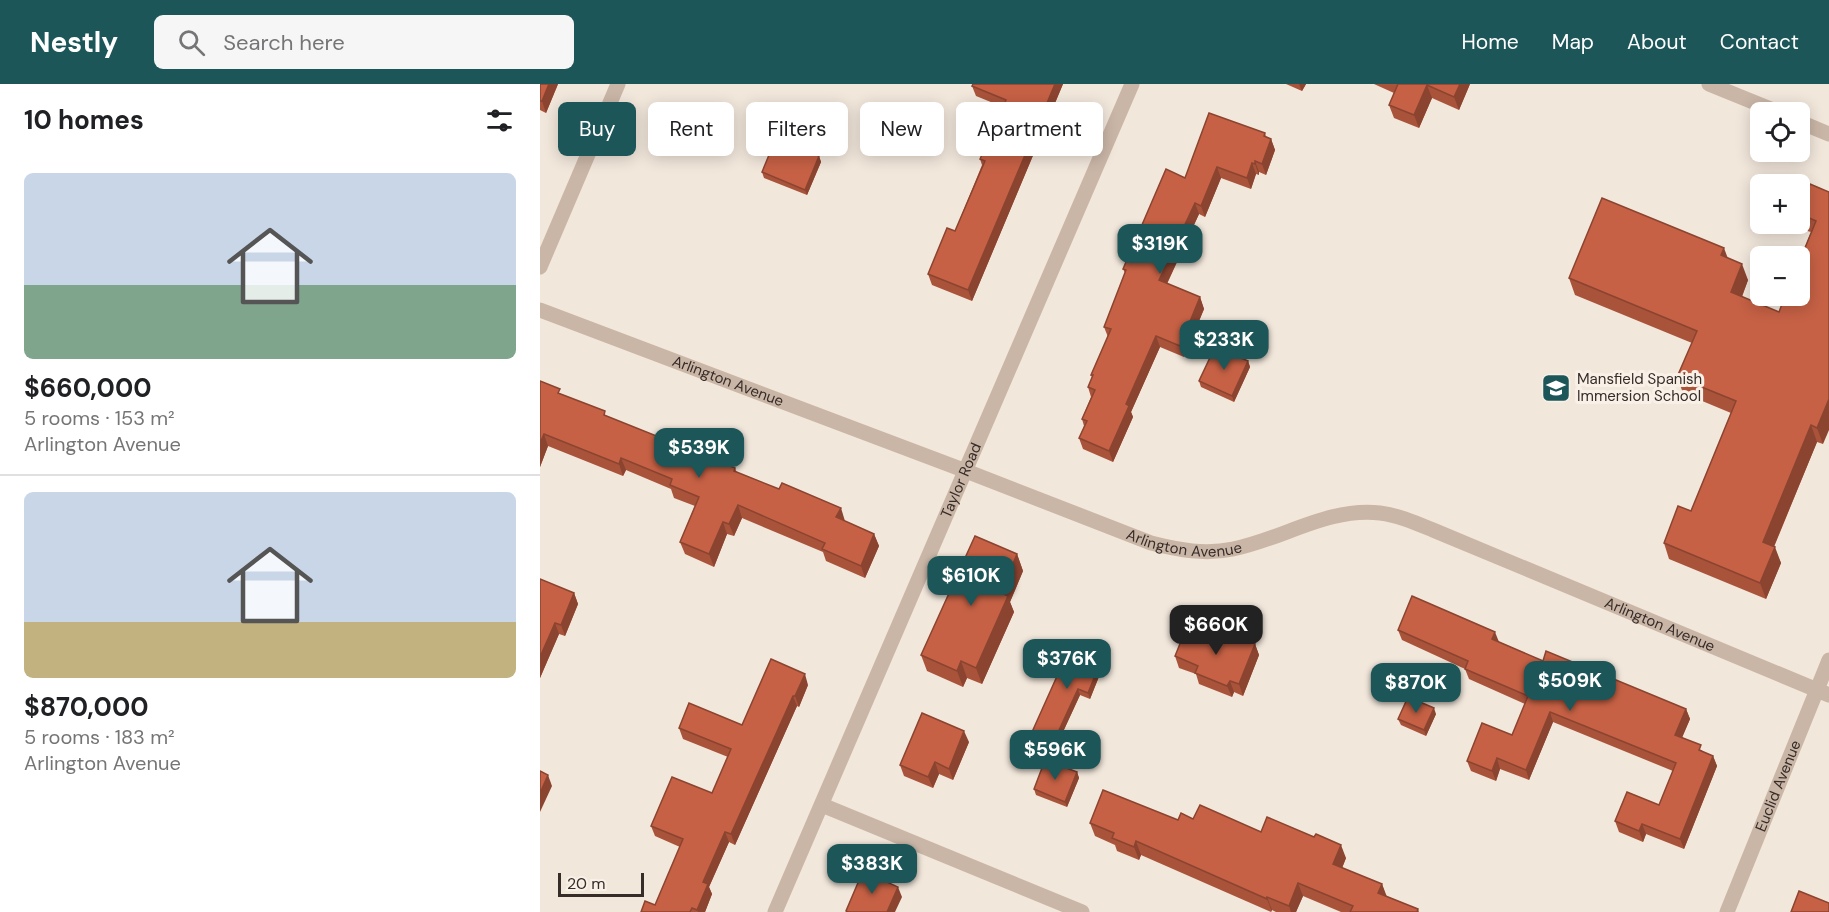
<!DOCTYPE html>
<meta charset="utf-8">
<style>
body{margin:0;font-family:"DM Sans",sans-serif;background:#f6f6f6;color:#202124;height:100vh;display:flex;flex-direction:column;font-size:22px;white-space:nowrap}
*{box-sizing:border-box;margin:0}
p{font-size:20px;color:#757577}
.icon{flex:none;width:33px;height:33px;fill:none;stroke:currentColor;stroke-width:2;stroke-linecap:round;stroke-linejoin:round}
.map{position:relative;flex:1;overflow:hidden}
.panel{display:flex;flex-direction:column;background:#fff;width:540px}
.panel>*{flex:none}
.guide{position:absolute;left:18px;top:18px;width:570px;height:54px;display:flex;gap:12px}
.controls{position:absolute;left:1210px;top:18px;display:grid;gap:12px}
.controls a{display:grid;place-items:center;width:60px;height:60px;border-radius:9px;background:#fff;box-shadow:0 3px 15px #0003;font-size:30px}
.scale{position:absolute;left:18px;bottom:15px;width:86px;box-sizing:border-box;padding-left:6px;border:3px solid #362c28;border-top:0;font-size:16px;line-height:21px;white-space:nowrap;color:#362c28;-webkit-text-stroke:4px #f9f1e8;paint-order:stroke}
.price{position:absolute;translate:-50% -51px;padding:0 14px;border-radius:12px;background:#1d5658;color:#fff;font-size:20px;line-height:39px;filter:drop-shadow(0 2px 3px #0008)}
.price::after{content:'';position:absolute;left:50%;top:36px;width:18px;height:14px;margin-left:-9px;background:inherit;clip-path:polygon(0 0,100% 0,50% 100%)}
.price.selected{background:#222;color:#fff}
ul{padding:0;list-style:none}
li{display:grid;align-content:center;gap:12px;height:318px;padding:0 24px}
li+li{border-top:2px solid #e0e0e0}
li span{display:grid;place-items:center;height:186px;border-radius:9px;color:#555}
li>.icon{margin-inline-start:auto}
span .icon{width:108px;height:108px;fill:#fffc;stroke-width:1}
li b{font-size:26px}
h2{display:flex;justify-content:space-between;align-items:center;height:72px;padding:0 24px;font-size:26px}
.pill{padding:0 21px;border-radius:9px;background:#fff;box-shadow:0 3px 15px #0003;font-size:21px;line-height:54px}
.pill.selected{background:#1d5658;color:#fff}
header{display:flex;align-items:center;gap:36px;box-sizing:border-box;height:84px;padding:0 30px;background:#1d5658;color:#fff}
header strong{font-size:28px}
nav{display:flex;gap:33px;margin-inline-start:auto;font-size:21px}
.search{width:420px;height:54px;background:#f6f6f6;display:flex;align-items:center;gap:15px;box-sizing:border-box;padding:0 21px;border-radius:9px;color:#757577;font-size:22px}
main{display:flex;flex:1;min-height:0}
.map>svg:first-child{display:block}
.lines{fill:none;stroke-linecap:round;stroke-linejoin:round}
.minor{stroke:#cab6a7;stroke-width:15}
.wall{fill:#aa533b}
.shaded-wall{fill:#8b4430}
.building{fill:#c66145;stroke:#8b4430;stroke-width:1.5}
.labels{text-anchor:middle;stroke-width:6;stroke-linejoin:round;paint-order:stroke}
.poi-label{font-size:15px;fill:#362c28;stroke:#f9f1e8;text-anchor:start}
.street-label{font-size:15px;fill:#362c28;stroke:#f9f1e8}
</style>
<header>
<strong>Nestly</strong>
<div class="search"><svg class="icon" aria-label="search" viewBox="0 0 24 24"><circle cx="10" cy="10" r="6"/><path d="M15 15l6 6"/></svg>Search here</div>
<nav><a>Home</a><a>Map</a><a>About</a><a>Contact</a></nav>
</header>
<main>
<section class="panel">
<h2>10 homes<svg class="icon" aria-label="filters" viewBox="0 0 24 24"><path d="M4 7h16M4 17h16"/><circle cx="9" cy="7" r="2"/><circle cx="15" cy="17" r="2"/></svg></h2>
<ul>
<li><span style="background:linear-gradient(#c9d6e8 60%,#7fa58c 0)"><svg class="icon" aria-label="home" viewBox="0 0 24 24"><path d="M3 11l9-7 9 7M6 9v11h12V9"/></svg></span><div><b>$660,000</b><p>5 rooms · 153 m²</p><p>Arlington Avenue</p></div></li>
<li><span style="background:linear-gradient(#c9d6e8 70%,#c2b280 0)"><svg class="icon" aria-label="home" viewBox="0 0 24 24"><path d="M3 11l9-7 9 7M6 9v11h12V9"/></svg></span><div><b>$870,000</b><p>5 rooms · 183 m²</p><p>Arlington Avenue</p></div></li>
</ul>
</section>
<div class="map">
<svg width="1289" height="828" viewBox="0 0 1289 828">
<rect width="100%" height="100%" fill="#f2e7db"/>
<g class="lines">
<!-- minor -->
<g class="minor">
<path d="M1169 0 1238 28"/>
<path d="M1260 38 1289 50"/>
<path d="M0 183 78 0"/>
<path id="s1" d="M0 226 426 387 611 459C639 466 665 471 693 465 743 455 788 423 840 429 858 431 876 439 893 446L1289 611"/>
<path d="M282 721 542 828"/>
<path id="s2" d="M235 828 592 0"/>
<path id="s3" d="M1187 828 1289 576"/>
</g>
</g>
<!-- wall -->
<g class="wall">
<path d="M0 0H18L6 29 0 26Z"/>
<path d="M523 0 432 217 392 201 388 190 415 147 442 81 440 75 463 23 436 12 432 2Z"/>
<path d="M746 0H766L762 7Z"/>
<path d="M834 0H930L919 26 892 14 879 44 854 34 849 21 854 9Z"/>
<path d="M725 49 726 53 731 55 735 66 726 91 719 88V91L716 90 711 105 681 94 665 133 659 130 627 200 660 213 664 225 644 273 620 263 591 328 593 333 573 378 543 365 539 354 544 342 542 335 551 313 548 303 552 293 551 291 568 253 564 243 585 189 583 185 645 94Z"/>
<path d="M279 72 281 78 267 111 224 94 222 88Z"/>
<path d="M1289 108 1283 360 1277 358 1234 463 1241 479 1226 515 1129 475 1124 459 1151 427 1191 329 1143 309 1137 293 1152 259 1035 211 1029 194 1187 174 1208 196 1202 213 1239 228 1271 148 1264 146 1260 134V125Z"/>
<path d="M708 277 710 283 694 318 661 303 659 297Z"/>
<path d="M0 297 22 311 67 332 169 376 195 384 197 389 334 450 339 462 325 494 286 477 283 468 202 434 194 452 187 450 174 483 145 470 140 458 155 422 134 414 131 405 86 386 83 392 8 362 0 383Z"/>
<path d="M477 470 483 487 470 518 474 528 442 600 427 594 423 603 387 587 381 571Z"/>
<path d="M0 495 34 509 38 520 25 552 19 550 0 594Z"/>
<path d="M858 546 959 558 1003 577 1146 625 1150 635 1142 653 1164 668 1173 672 1177 682 1144 765 1106 750 1103 758 1079 748 1075 737 1119 721 1133 687 1013 638 989 696 960 685 956 697 931 687 927 677 972 651 985 620 929 595 925 585 862 556Z"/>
<path d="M667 554 691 555 715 560 719 571 703 612 694 608 692 613 659 600 656 590 639 584 635 572Z"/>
<path d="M564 580 550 615 540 611 516 663 494 654 492 648Z"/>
<path d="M268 601 259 623 257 622 195 761 189 758 169 803 172 810 165 828H101L115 821 140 763 115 752 111 742 172 709 188 673 143 655 139 644 202 641Z"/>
<path d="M896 630 886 652 861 641 858 635Z"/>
<path d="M429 658 413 696 399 690 393 704 364 692 360 681Z"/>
<path d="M537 688 539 694 527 723 496 711 494 705Z"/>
<path d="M653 735 721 748 806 774 802 784 842 800 846 812 878 825 879 828H801L763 812 756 828H736L732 826 731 828 601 771 599 776 577 767 575 761 555 752 550 739Z"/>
</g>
<!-- shaded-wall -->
<g class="shaded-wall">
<path d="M9 0H18L6 29 2 17Z"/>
<path d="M515 0H523L432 217 428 206Z"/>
<path d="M759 0H766L762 7Z"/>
<path d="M920 0H930L919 26 914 13Z"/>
<path d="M887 1 892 14 879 44 874 31Z"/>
<path d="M731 55 735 66 726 91 722 80Z"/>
<path d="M279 72 281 78 267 111 265 106Z"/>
<path d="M715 77 719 88V91L715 80Z"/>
<path d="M712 79 716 90 711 105 707 94Z"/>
<path d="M677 83 681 94 665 133 661 122Z"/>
<path d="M655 119 659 130 623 208 619 196Z"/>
<path d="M1184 164 1190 180 1181 171Z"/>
<path d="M1202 180 1208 196 1197 225 1191 208Z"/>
<path d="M660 213 664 225 644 273 640 262Z"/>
<path d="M616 252 620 263 591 328 593 333 573 378 569 367 586 320Z"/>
<path d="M708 277 710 283 694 318 692 312Z"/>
<path d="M1289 315V346L1283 360 1277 344Z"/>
<path d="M1271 341 1277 358 1229 474 1223 458Z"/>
<path d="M4 350 8 362 0 383V359Z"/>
<path d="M81 374 86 386 83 392 79 380Z"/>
<path d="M198 421 202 434 194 452 189 440Z"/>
<path d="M301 424 305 437 296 433Z"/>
<path d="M183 438 187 450 174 483 169 470Z"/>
<path d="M334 450 339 462 325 494 321 482Z"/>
<path d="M1235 463 1241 479 1226 515 1220 499Z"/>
<path d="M477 470 483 487 470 518 474 528 442 600 436 584 461 509Z"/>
<path d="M34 509 38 520 25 552 21 541Z"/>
<path d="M15 539 19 550 0 594V573Z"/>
<path d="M955 548 959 558 952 555Z"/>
<path d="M715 560 719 571 703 612 699 600Z"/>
<path d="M562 574 564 580 550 615 548 609Z"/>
<path d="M421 577 427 594 423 603 417 587Z"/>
<path d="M265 590 268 601 259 623 255 612Z"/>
<path d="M690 597 694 608 692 613 687 602Z"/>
<path d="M538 605 540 611 516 663 514 657Z"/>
<path d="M253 612 257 622 195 761 191 750Z"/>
<path d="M894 624 896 630 886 652 884 646Z"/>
<path d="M1146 625 1150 635 1139 661 1135 651Z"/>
<path d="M1010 628 1013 638 989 696 986 686Z"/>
<path d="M424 647 429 658 413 696 409 685Z"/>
<path d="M1173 672 1177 682 1144 765 1140 755Z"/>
<path d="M957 674 960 685 956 697 952 687Z"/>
<path d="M395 678 399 690 393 704 388 693Z"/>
<path d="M537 688 539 694 527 723 525 718Z"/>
<path d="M8 691 12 702 0 728V709Z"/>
<path d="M1102 740 1106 750 1103 758 1099 747Z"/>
<path d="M185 748 189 758 169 803 172 810 165 828H158L157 826 163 798Z"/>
<path d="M596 757 601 771 599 776 594 763Z"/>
<path d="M801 761 806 774 798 794 793 780Z"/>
<path d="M758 799 763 812 756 828H751L749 822Z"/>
<path d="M842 800 847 813 838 809Z"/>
<path d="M358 803 362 813 355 828H347Z"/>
<path d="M727 813 732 826V828L727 815Z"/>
</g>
<!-- building -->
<g class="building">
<path d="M0 0H9L2 17H0Z"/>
<path d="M433 0H515L428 206 388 190 407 144 415 147 445 77 440 75 466 16 432 2Z"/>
<path d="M858 0H920L914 13 887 1 874 31 849 21Z"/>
<path d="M669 29 725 49 724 52 731 55 722 80 715 77V80L712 79 707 94 677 83 661 122 655 119 619 196 660 213 640 262 616 252 586 320 589 322 569 367 539 354 547 337 542 335 555 306 548 303 553 291H551L571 245 564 243 586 186 583 185 626 85 645 94Z"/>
<path d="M236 54 279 72 265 106 222 88Z"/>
<path d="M1270 100 1289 108V315L1277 344 1271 341 1223 458 1235 463 1220 499 1124 459 1138 422 1151 427 1196 317 1137 293 1157 247 1029 194 1062 114 1184 164 1181 171 1202 180 1191 208 1239 228 1245 212H1260V176L1276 137 1260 130V125Z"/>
<path d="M675 263 708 277 692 312 659 297Z"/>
<path d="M0 297 20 305 18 309 65 327 64 331 129 357 128 358 169 376V374L195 384 194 387 239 405 242 399 301 424 296 433 334 450 321 482 282 465 285 459 198 421 189 440 183 438 169 470 140 458 159 413 130 401 132 395 81 374 79 380 4 350 0 359Z"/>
<path d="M435 452 477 470 461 509 468 512 436 584 421 577 417 587 381 571Z"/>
<path d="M0 495 34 509 21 541 15 539 0 573Z"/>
<path d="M872 512 955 548 952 555 1003 577 1006 567 1146 625 1135 651 1161 661 1159 666 1173 672 1140 755 1102 740 1099 747 1075 737 1087 708 1119 721 1136 679 1010 628 986 686 957 674 952 687 927 677 942 639 972 651 988 612 925 585 928 577 858 546Z"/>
<path d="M646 545 667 554 669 549 683 555 684 553 691 555 692 551 715 560 699 600 690 597 687 602 655 589 658 582 635 572Z"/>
<path d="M531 561 562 574 548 609 538 605 514 657 492 648Z"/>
<path d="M231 575 265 590 255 612H253L191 750 185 748 163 798 168 800 157 826 152 824 150 828H101L105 817 115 821 143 755 111 742 132 693 172 709 191 665 139 644 149 619 202 641Z"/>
<path d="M868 613 894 624 884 646 858 635Z"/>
<path d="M382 629 424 647 409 685 395 678 388 693 360 681Z"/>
<path d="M505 676 537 688 525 718 494 705Z"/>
<path d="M0 687 8 691 0 709Z"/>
<path d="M563 706 638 736 641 729 653 735 660 721 721 748 727 733 774 753 776 750 801 761 793 780 842 800 838 809 878 825 877 828H810L813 822 758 799 749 822 727 813V815L596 757 594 763 572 754 574 749 550 739Z"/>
<path d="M323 787 358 803 347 828H308L306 827Z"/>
<path d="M1259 807 1289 819V828H1251Z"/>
</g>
<!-- icons -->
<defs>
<g id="school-square" transform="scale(1.5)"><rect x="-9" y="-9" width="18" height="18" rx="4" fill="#1d5658" stroke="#f9f1e8"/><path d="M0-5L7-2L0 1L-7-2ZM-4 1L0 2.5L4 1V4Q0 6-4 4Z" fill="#fff"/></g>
</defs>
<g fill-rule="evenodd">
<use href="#school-square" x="1016" y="304"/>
</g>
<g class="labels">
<!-- poi labels -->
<g class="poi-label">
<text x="1037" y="300">Mansfield Spanish<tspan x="1037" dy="17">Immersion School</tspan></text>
</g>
<!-- street labels -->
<g class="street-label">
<text dy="5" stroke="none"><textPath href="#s1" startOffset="201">Arlington Avenue</textPath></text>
<text dy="5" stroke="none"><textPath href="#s2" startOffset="470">Taylor Road</textPath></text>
<text dy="5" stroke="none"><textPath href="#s1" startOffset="687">Arlington Avenue</textPath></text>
<text dy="5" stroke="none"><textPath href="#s1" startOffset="1191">Arlington Avenue</textPath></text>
<text dy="5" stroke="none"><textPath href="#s3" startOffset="136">Euclid Avenue</textPath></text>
</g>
</g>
</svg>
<div class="controls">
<a><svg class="icon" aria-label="locate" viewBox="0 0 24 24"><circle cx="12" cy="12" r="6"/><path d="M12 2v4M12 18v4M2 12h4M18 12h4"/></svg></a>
<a>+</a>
<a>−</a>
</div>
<div class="scale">20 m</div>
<b class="price" style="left:620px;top:191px">$319K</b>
<b class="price" style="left:684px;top:287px">$233K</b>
<b class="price" style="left:159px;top:395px">$539K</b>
<b class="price" style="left:431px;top:523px">$610K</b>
<b class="price selected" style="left:676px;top:572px">$660K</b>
<b class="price" style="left:527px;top:606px">$376K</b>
<b class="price" style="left:1030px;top:628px">$509K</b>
<b class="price" style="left:876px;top:630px">$870K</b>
<b class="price" style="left:515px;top:697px">$596K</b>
<b class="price" style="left:332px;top:811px">$383K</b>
<div class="guide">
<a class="pill selected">Buy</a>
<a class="pill">Rent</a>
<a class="pill">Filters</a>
<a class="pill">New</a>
<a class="pill">Apartment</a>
</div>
</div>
</main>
